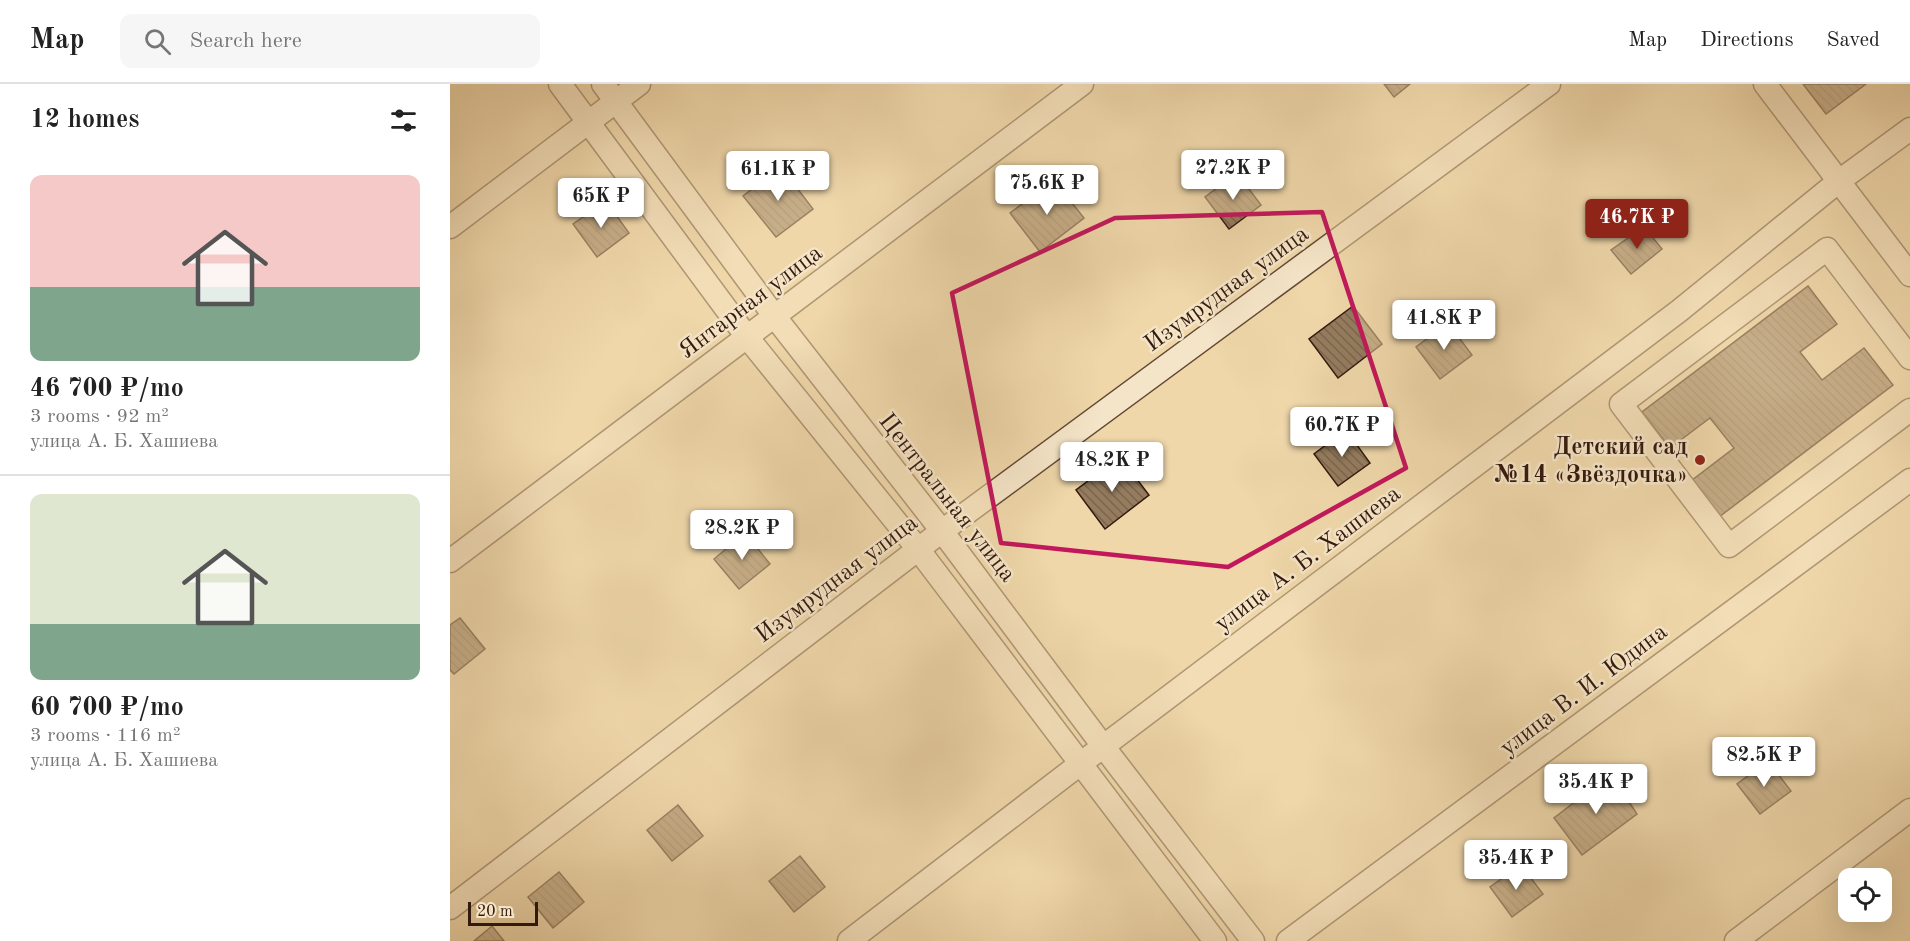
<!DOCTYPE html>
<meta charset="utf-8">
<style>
body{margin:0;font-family:"Old Standard TT",serif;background:#f6f6f6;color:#222;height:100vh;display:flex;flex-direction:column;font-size:22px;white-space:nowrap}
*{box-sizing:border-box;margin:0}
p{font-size:20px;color:#767676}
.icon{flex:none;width:33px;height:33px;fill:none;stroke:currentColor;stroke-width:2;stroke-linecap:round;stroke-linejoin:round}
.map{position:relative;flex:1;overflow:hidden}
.side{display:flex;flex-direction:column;background:#fff;width:450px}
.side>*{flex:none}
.buttons{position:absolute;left:1388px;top:784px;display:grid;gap:12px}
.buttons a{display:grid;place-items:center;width:54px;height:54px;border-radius:12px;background:#fff;box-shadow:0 6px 24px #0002;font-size:30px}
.scale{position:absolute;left:18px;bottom:15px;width:70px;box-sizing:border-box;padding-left:6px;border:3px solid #34190d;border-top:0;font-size:16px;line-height:21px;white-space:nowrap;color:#34190d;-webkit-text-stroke:4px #f5e5c8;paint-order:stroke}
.price{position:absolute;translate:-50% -51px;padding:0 14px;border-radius:6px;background:#fff;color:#222;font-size:20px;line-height:39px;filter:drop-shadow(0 2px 3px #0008)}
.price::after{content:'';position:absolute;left:50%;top:36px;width:18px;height:14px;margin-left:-9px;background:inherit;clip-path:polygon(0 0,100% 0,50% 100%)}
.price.on{background:#8f2418;color:#fff}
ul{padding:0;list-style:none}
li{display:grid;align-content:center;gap:12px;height:318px;padding:0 30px}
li+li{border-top:2px solid #e0e0e0}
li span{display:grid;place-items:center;height:186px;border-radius:12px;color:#555}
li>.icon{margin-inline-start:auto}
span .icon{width:108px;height:108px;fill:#fffc;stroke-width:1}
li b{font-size:26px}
h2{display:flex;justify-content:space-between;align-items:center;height:72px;padding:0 30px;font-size:26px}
header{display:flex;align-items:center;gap:36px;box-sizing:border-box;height:84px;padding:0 30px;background:#fff;border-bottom:2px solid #e0e0e0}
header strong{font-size:28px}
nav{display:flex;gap:33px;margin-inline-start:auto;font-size:21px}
.search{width:420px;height:54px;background:#f6f6f6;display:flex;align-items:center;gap:15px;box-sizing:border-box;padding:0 21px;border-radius:12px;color:#767676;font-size:22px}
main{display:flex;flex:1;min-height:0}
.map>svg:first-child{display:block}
.building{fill:url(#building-back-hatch);stroke:#34190d;stroke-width:1.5}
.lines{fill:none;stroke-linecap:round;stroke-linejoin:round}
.minor-casing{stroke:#634834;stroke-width:25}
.minor{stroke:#f5e5c8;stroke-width:22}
.marked{fill:none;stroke:#c2185b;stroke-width:4.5;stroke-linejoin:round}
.poi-dot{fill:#8f2418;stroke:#f5e5c8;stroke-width:2}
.labels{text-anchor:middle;stroke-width:5;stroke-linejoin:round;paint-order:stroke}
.street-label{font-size:24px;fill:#34190d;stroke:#f5e5c8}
.poi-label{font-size:24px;font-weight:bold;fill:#34190d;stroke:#f5e5c8;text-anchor:end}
</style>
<header>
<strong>Map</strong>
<div class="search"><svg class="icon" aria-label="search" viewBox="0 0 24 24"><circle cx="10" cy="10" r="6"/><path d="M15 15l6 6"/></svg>Search here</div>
<nav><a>Map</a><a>Directions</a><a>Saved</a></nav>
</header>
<main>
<section class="side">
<h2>12 homes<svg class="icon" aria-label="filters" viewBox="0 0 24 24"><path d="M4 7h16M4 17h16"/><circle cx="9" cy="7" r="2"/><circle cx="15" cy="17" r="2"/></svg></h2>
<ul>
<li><span style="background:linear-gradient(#f6c9c9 60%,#7fa58c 0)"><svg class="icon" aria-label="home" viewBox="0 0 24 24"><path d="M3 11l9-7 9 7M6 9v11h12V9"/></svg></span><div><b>46 700 ₽/mo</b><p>3 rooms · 92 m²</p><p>улица А. Б. Хашиева</p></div></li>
<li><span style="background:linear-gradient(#dfe7d0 70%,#7fa58c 0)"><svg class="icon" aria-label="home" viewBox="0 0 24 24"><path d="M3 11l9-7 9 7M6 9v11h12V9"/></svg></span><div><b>60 700 ₽/mo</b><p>3 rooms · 116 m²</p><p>улица А. Б. Хашиева</p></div></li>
</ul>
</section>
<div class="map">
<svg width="1460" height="857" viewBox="0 0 1460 857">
<defs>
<pattern id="building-back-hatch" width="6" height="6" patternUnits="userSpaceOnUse" patternTransform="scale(1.5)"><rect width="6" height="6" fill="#957c5f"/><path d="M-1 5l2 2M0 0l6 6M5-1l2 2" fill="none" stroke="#7a654d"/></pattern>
</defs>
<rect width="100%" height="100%" fill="#efd7aa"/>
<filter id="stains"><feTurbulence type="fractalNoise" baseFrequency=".00333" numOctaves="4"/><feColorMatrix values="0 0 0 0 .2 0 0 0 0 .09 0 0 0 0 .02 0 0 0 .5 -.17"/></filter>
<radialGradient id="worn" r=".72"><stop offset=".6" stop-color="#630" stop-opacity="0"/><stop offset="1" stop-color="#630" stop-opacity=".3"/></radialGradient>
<!-- building -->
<g class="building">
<path d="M934 0H960L944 13Z"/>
<path d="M1353 0H1416L1376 30Z"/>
<path d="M331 83 363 125 326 153 293 112Z"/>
<path d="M787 89 811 121 779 145 755 113Z"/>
<path d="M604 96 634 134 590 168 560 129Z"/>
<path d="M156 117 179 149 147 173 123 140Z"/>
<path d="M1194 143 1212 165 1181 190 1161 166Z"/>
<path d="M1358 202 1387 240 1350 268 1372 296 1414 264 1443 301 1269 433 1241 397 1284 364 1260 334 1220 364 1192 328Z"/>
<path d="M903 222 932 260 888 294 859 255Z"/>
<path d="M998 239 1022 271 990 295 966 263Z"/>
<path d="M896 346 920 379 888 402 864 370Z"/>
<path d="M670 373 699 411 655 445 626 406Z"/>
<path d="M295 449 320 480 289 505 264 475Z"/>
<path d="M10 534 35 565 4 590 0 586V541Z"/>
<path d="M1318 677 1341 707 1310 730 1287 700Z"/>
<path d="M1161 690 1187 730 1132 771 1104 734Z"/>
<path d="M228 721 253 752 222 777 197 746Z"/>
<path d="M350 772 375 803 344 828 319 797Z"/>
<path d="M1071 781 1093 810 1062 833 1040 803Z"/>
<path d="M109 788 134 818 103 844 78 813Z"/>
<path d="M42 842 54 857H24Z"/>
</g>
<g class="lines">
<!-- minor casing -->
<g class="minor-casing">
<g id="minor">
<path d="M110 0 297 253 468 465 765 857"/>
<path d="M153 0 325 233 492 447 653 662 803 857"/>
<path d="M1315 0 1460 191"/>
<path d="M0 143 189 0"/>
<path d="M1460 274 1377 165 1171 320 1279 462 1460 326"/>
<path d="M0 477 632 0"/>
<path d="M0 824 492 447 1099 0"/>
<path d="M399 857 630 680 1229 227 1389 97 1460 45"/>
<path d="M838 857 1460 396"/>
<path d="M1286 857 1460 726"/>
</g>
</g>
<!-- minor -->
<use href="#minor" class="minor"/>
</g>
<!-- marked area -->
<path d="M0 0H1460V857H0ZM872 128 956 384 778 483 551 459 502 209 665 134Z" fill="#efd7aa" fill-opacity=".55" fill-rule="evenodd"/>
<path class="marked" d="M872 128 956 384 778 483 551 459 502 209 665 134Z"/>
<!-- markers -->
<circle class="poi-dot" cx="1250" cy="376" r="6"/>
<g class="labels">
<!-- street labels -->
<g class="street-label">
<text transform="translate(776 204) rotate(-36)" y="8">Изумрудная улица</text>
<text transform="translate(300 217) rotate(-37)" y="8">Янтарная улица</text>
<text transform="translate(498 413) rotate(52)" y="8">Центральная улица</text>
<text transform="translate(857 474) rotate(-37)" y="8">улица А. Б. Хашиева</text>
<text transform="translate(386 494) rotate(-37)" y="8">Изумрудная улица</text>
<text transform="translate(1133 605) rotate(-37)" y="8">улица В. И. Юдина</text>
</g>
<!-- poi labels -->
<g class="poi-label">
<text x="1238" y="370">Детский сад<tspan x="1238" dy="28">№14 «Звёздочка»</tspan></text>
</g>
</g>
<rect width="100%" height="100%" filter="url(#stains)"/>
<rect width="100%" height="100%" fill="url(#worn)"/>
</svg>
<div class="buttons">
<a><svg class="icon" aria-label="locate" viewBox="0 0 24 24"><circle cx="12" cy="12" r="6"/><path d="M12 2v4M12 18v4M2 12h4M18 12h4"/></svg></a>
</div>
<div class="scale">20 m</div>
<b class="price" style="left:783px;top:117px">27.2K ₽</b>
<b class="price" style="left:328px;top:118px">61.1K ₽</b>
<b class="price" style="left:597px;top:132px">75.6K ₽</b>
<b class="price" style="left:151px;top:145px">65K ₽</b>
<b class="price on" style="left:1187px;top:166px">46.7K ₽</b>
<b class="price" style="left:994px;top:267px">41.8K ₽</b>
<b class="price" style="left:892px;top:374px">60.7K ₽</b>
<b class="price" style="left:662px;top:409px">48.2K ₽</b>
<b class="price" style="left:292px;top:477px">28.2K ₽</b>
<b class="price" style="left:1314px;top:704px">82.5K ₽</b>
<b class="price" style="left:1146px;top:731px">35.4K ₽</b>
<b class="price" style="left:1066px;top:807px">35.4K ₽</b>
</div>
</main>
